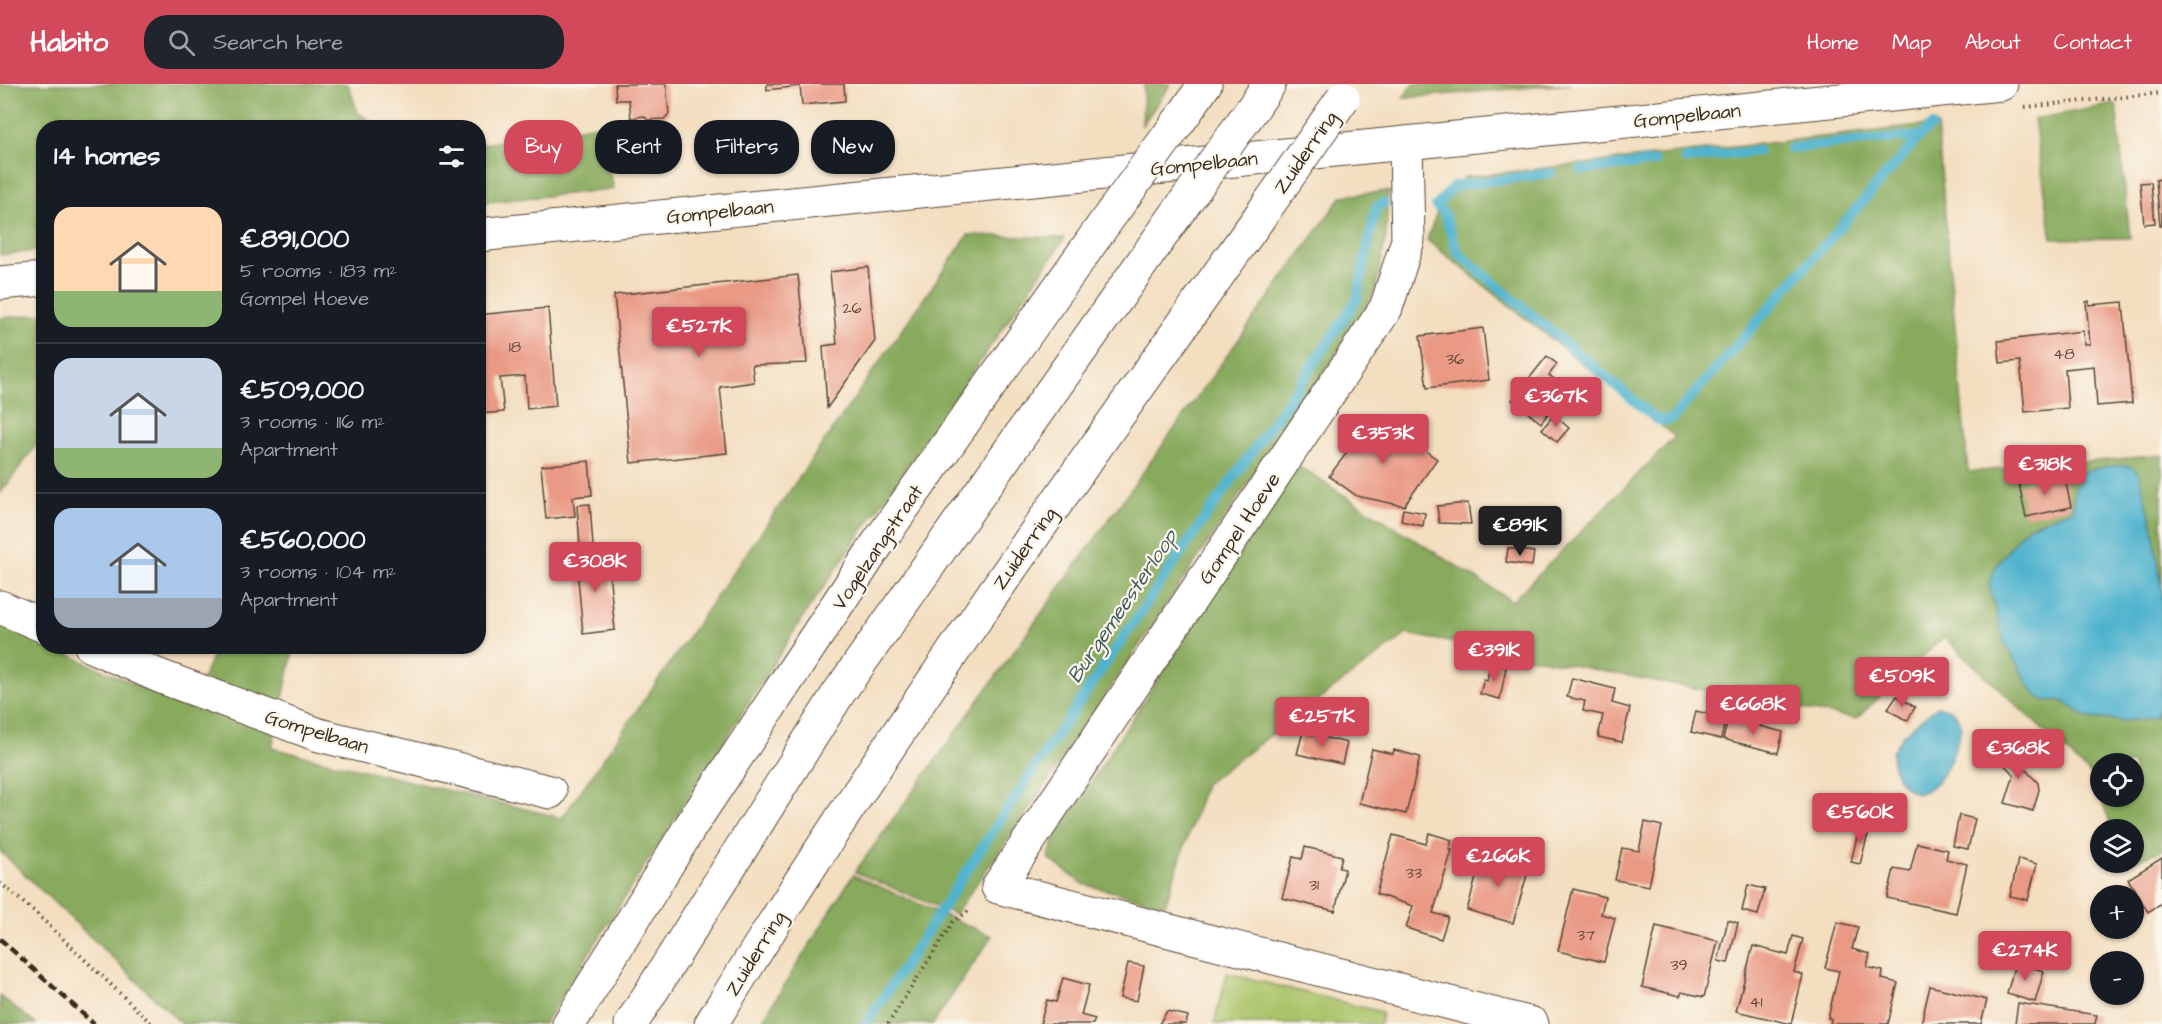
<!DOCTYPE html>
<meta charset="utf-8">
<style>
body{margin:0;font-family:"Architects Daughter",sans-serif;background:#20242c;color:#f1f3f6;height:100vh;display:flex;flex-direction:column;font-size:22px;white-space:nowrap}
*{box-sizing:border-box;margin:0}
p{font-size:20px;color:#9ea1a6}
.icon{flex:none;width:33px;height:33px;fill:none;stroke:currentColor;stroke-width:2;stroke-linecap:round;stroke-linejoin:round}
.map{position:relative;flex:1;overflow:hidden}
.details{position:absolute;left:36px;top:36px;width:450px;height:534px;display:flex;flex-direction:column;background:#171b24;border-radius:24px;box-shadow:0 2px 4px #0004}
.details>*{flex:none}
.banner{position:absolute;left:504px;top:36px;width:570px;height:54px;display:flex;gap:12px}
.controls{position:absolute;left:2090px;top:669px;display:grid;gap:12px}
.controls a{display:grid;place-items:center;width:54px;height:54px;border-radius:50%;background:#171b24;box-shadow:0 2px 4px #0004;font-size:30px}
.price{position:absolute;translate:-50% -51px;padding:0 14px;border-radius:6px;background:#d1495b;color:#fff;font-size:20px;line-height:39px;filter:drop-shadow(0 2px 3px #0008)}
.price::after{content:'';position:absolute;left:50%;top:36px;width:18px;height:14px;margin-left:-9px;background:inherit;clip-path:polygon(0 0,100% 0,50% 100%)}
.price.on{background:#222;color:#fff}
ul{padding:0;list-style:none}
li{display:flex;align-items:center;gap:18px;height:150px;padding:0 18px}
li+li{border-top:2px solid #363941}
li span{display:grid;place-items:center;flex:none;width:168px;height:120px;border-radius:18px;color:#555}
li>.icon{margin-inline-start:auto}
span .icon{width:72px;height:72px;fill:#fffc;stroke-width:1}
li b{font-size:26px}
h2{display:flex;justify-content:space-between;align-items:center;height:72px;padding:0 18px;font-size:26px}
.tag{padding:0 21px;border-radius:24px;background:#171b24;box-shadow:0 2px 4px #0004;font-size:21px;line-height:54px}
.tag.on{background:#d1495b;color:#fff}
header{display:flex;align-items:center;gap:36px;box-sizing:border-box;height:84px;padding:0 30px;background:#d1495b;color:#fff}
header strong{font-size:28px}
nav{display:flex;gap:33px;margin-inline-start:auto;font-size:21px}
.search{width:420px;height:54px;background:#20242c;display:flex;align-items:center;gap:15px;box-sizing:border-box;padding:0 21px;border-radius:24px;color:#9ea1a6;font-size:22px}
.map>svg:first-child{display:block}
.green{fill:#abc469;stroke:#737744;stroke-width:1.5}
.forest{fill:#88aa5d;stroke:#626a3e;stroke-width:1.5;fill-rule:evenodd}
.water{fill:#4fb3ce;stroke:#456e76;stroke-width:1.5}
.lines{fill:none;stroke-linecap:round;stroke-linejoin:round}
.stream{stroke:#4fb3ce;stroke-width:10}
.building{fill:#e99984}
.street-casing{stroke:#574536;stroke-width:35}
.secondary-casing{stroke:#574536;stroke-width:35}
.highway-casing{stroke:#574536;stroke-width:35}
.path{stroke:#574536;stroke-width:4;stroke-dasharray:1.5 4.5;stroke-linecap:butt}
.street{stroke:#fff;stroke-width:33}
.secondary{stroke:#fff;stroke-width:33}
.highway{stroke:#fff;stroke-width:33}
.rail{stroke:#3b2a1e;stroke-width:4.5;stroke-dasharray:9 4.5;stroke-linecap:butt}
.street-bridge-casing{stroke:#574536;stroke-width:35;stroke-linecap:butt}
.highway-bridge-casing{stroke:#574536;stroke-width:35;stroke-linecap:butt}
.street-bridge{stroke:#fff;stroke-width:33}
.highway-bridge{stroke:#fff;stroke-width:33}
.labels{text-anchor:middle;stroke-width:4.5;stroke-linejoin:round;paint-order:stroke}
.number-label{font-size:16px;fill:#664638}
.street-label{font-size:20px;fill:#3b2a1e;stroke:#fbf7ec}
.water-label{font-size:21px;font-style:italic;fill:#425a5c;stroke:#fbf7ec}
</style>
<header>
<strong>Habito</strong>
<div class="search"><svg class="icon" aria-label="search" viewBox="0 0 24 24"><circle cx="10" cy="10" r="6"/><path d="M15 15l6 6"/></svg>Search here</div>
<nav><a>Home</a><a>Map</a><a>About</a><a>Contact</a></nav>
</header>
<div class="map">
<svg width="2162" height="940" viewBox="0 0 2162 940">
<rect width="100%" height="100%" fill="#fbf7ec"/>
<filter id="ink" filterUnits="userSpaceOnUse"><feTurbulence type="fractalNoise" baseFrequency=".0167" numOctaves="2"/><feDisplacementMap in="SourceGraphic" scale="12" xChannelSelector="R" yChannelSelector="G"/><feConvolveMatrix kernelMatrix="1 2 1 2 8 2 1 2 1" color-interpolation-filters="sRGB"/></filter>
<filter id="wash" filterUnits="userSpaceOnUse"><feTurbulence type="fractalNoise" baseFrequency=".008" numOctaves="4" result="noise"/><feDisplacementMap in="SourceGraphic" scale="24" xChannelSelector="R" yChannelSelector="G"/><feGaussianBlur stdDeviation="1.35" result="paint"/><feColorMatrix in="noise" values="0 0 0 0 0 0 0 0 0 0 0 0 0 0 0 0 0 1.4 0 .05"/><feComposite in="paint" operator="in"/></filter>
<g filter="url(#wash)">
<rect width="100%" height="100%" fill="#f3dec0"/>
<!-- green -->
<path class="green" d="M1227 889 1382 928 1380 940H1214Z"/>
<!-- forest -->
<g class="forest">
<path d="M0 0H348L358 29 380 43 44 44 43 166 0 171Z"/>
<path d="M1144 0H1171L1142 41Z"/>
<path d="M1413 0H1571L1403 14Z"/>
<path d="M2116 20 2130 154 2052 155 2034 35Z"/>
<path d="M1937 40 1968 388 2162 371V766L2133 778V746L2113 745 2091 691 1944 553 1856 635 1407 550 1205 700 1165 821 1083 800 1048 774 1058 748 1298 382 1512 517 1675 353 1427 156 1440 119 1465 93ZM2100 680H2133V712H2100Z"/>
<path d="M597 41 614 105 479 119V61Z"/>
<path d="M1388 107 1386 152 1376 204 1360 236 1279 353 1027 728 955 830 855 788 1342 112Z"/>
<path d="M968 151 1065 154 805 530 544 940H182L0 767V538L43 558 44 562 52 563 189 625 213 571 212 563H294L272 664 562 734Z"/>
<path d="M43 230V352L0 410V234Z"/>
<path d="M853 791 992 852 933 940H760Z"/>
<path d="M0 912 36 940H0Z"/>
</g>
<!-- water -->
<g class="water">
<path d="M2124 381 2134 384 2139 390 2152 439 2162 506V617L2156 633 2126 637 2088 634 2063 617 2043 616 2033 608 2004 558 1989 501 1995 484 2017 454 2029 442 2072 426 2077 390 2103 383Z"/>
<path d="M1937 622 1953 627 1961 639C1960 663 1930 735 1901 698 1894 689 1892 680 1892 668L1903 651Z"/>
</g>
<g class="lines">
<!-- stream -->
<g class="stream">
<path d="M1790 64 1920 52 1932 42"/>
<path d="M1685 75 1758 67"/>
<path d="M1581 86 1655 78"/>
<path d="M1551 89 1454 102 1436 122 1444 129 1458 169 1656 335 1665 337 1673 334 1920 52"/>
<path d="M866 940 1034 685 1196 447 1302 297 1357 215 1376 123 1384 119"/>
</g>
</g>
<g id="blocks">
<!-- building -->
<g class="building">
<path d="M615 0H666L669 30 664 35 648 36 644 32 631 34 629 16H616Z"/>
<path d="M767 0H844L845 17 802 21 800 2 767 6Z"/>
<path d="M2162 95V142H2160L2156 96Z"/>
<path d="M2151 98 2155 139 2144 140 2140 99Z"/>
<path d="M868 183 875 257 827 324 823 262 837 260 830 188Z"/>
<path d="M798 191 807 279 752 281 754 298 720 303 727 369 631 379 614 211Z"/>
<path d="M2089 217V221L2123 218 2132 319 2097 322 2094 282 2065 285 2068 324 2025 328 2020 277 2000 279 1998 257 2083 247 2084 260H2090L2086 218Z"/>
<path d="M548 224 556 322 527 325 525 292 500 294 504 328 478 330V231Z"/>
<path d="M1483 244 1489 296 1427 304 1420 252Z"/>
<path d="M1547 272 1557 280 1549 291 1565 303 1557 313 1559 314 1541 339 1512 316Z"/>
<path d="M1554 331 1569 344 1557 358 1542 345Z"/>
<path d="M1375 332 1437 375 1404 422 1357 412 1329 392Z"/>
<path d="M589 377 592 411 573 413 575 432 546 435 541 382Z"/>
<path d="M2064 390 2071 423 2026 433 2019 400Z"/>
<path d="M1468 419 1471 440 1439 439 1437 422Z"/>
<path d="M590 420 593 462H580L577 421Z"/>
<path d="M1403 425 1425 429 1423 442 1401 437Z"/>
<path d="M1508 464 1534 468 1532 482 1506 478Z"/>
<path d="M607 468 615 546 583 550 576 472Z"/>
<path d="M1490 580 1506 584 1500 615 1480 610 1484 595 1487 597Z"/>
<path d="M1572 594 1615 605 1612 619 1630 624 1622 658 1598 653 1603 631 1583 627 1585 617 1567 613Z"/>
<path d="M1897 612 1915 623 1907 637 1888 625Z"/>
<path d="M1696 627 1726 634 1721 655 1691 648Z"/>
<path d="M1729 634 1783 648 1778 669 1723 655Z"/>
<path d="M1303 648 1347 659 1342 680 1297 670Z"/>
<path d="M1996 654 2038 699 2039 706 2033 727 2005 719 2014 691 1997 673 1992 672Z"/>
<path d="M1372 665 1393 670 1394 666 1420 673 1406 730 1359 719Z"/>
<path d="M1959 731 1975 735 1968 765 1953 762Z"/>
<path d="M1645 738 1662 742 1649 802 1615 796 1622 764 1639 767Z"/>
<path d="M1860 740 1870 742 1860 780 1851 778Z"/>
<path d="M1429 749 1452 756 1449 765 1452 766 1433 829 1448 833 1441 855 1406 844 1413 822 1376 810 1393 751 1426 760Z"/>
<path d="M1917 759 1948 766 1946 775 1967 780 1956 829 1887 814 1894 785 1910 788Z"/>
<path d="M1305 763 1342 772 1339 784 1345 785 1335 827 1282 814 1293 773 1302 775Z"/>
<path d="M1483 769 1530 781 1513 839 1467 826Z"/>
<path d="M2162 774V819L2148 828 2128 795Z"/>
<path d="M2018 775 2037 780 2028 816 2010 812Z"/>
<path d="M1748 801 1765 805 1758 831 1742 827Z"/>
<path d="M1573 805 1605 813 1601 830 1615 834 1604 878 1558 867Z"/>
<path d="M1728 836 1738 839 1728 879 1718 877Z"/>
<path d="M1837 838 1858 843 1852 865 1870 870 1867 883 1883 887 1882 895 1898 899 1888 940H1830L1831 935 1828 934 1839 887 1825 884Z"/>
<path d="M1656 842 1718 857 1704 913 1682 908 1680 912 1642 903Z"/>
<path d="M1793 852 1803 855 1794 888 1803 891 1791 940 1736 927 1753 862 1788 871Z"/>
<path d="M1128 879 1144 882 1137 917 1120 914Z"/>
<path d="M2015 879 2044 887 2035 918 2007 910Z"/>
<path d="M1063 894 1089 901 1081 931 1095 935 1093 940H1040L1047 916 1056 918Z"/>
<path d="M1930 902 1987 916 1981 940H1921Z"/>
<path d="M2018 919 2097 931 2095 940H2015Z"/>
<path d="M1167 927 1188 932 1186 940H1159Z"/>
</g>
</g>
</g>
<g filter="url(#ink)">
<use href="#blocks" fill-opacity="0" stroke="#574536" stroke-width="1.5"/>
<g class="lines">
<!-- street casing -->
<g class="street-casing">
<g id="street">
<path d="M1185 29 1205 0"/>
<path d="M1406 59 1408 156 1386 224 998 803 1532 940"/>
<path d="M0 523 44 542"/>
<path d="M91 562 159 592 319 651 550 708"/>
<path d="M569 940 690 743 878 459 1104 140"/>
</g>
</g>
<!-- secondary casing -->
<g class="secondary-casing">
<g id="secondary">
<path d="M478 151 2001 0"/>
<path d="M0 199 44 195"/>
</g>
</g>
<!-- highway casing -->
<g class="highway-casing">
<g id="highway">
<path d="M1253 24 1269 0"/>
<path d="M631 940 838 610 1173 135"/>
<path d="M711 940C883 659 1074 392 1266 124"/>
</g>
</g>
<!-- path -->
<g class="path">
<path d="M2025 23 2162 9"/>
<path d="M0 799 35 828 152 940"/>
<path d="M888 940 953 838 971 825"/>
</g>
<!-- street -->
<use href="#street" class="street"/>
<!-- secondary -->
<use href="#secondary" class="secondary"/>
<!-- highway -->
<use href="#highway" class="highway"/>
<!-- rail -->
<path class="rail" d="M0 855 94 940"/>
<!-- street-bridge casing -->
<g class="street-bridge-casing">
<path id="street-bridge" d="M1104 140 1185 29"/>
</g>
<!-- highway-bridge casing -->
<g class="highway-bridge-casing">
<g id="highway-bridge">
<path d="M1266 124 1343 14"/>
<path d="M1173 135 1253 24"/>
</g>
</g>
<!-- street-bridge -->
<use href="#street-bridge" class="street-bridge"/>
<!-- highway-bridge -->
<use href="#highway-bridge" class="highway-bridge"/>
</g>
</g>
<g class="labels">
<!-- number labels -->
<g class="number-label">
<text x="852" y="229">26</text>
<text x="515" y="268">18</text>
<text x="2064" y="275">48</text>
<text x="1455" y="280">36</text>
<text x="1414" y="794">33</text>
<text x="1314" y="806">31</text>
<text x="1586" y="856">37</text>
<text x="1679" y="886">39</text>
<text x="1756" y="923">41</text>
</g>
<!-- street labels -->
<g class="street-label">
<text transform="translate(1687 31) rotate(-6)" y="7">Gompelbaan</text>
<text transform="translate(1305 68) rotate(-55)" y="7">Zuiderring</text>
<text transform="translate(1204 79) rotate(-6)" y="7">Gompelbaan</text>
<text transform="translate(720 127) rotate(-6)" y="7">Gompelbaan</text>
<text transform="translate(1239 444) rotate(-56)" y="7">Gompel Hoeve</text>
<text transform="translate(877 463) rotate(-56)" y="7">Vogelzangstraat</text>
<text transform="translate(1024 464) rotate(-55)" y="7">Zuiderring</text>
<text transform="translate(317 647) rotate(17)" y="7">Gompelbaan</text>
<text transform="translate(755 869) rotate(-58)" y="7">Zuiderring</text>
</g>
<!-- water labels -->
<g class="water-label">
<text transform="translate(1122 522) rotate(-56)" y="7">Burgemeesterloop</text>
</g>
</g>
</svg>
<div class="controls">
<a><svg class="icon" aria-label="locate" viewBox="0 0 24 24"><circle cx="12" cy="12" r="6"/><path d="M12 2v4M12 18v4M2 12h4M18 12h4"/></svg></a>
<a><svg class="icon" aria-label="layers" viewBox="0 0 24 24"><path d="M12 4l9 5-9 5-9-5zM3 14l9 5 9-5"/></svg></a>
<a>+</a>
<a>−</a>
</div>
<b class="price" style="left:699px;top:274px">€527K</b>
<b class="price" style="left:1556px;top:344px">€367K</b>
<b class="price" style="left:1383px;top:381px">€353K</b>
<b class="price" style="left:2045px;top:412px">€318K</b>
<b class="price on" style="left:1520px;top:473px">€891K</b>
<b class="price" style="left:595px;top:509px">€308K</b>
<b class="price" style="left:1494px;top:598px">€391K</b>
<b class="price" style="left:1902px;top:624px">€509K</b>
<b class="price" style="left:1753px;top:652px">€668K</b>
<b class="price" style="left:1322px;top:664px">€257K</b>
<b class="price" style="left:2018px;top:696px">€368K</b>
<b class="price" style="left:1860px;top:760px">€560K</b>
<b class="price" style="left:1498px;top:804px">€266K</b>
<b class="price" style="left:2025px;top:898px">€274K</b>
<div class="banner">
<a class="tag on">Buy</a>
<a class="tag">Rent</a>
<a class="tag">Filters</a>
<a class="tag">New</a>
</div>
<section class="details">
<h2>14 homes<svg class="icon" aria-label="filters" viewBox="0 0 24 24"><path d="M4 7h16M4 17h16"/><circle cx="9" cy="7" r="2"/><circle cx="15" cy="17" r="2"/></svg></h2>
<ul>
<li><span style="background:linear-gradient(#ffd9b3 70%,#8fb573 0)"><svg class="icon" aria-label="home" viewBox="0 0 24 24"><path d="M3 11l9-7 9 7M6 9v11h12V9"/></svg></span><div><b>€891,000</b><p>5 rooms · 183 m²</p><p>Gompel Hoeve</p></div></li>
<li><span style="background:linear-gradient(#c9d6e8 75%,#8fb573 0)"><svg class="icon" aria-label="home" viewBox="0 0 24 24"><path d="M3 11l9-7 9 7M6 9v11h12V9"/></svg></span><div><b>€509,000</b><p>3 rooms · 116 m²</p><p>Apartment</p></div></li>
<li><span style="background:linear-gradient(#a9c7e8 75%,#9aa5b1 0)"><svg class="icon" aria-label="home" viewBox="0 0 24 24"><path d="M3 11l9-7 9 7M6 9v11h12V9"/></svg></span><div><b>€560,000</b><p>3 rooms · 104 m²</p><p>Apartment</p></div></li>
</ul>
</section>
</div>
